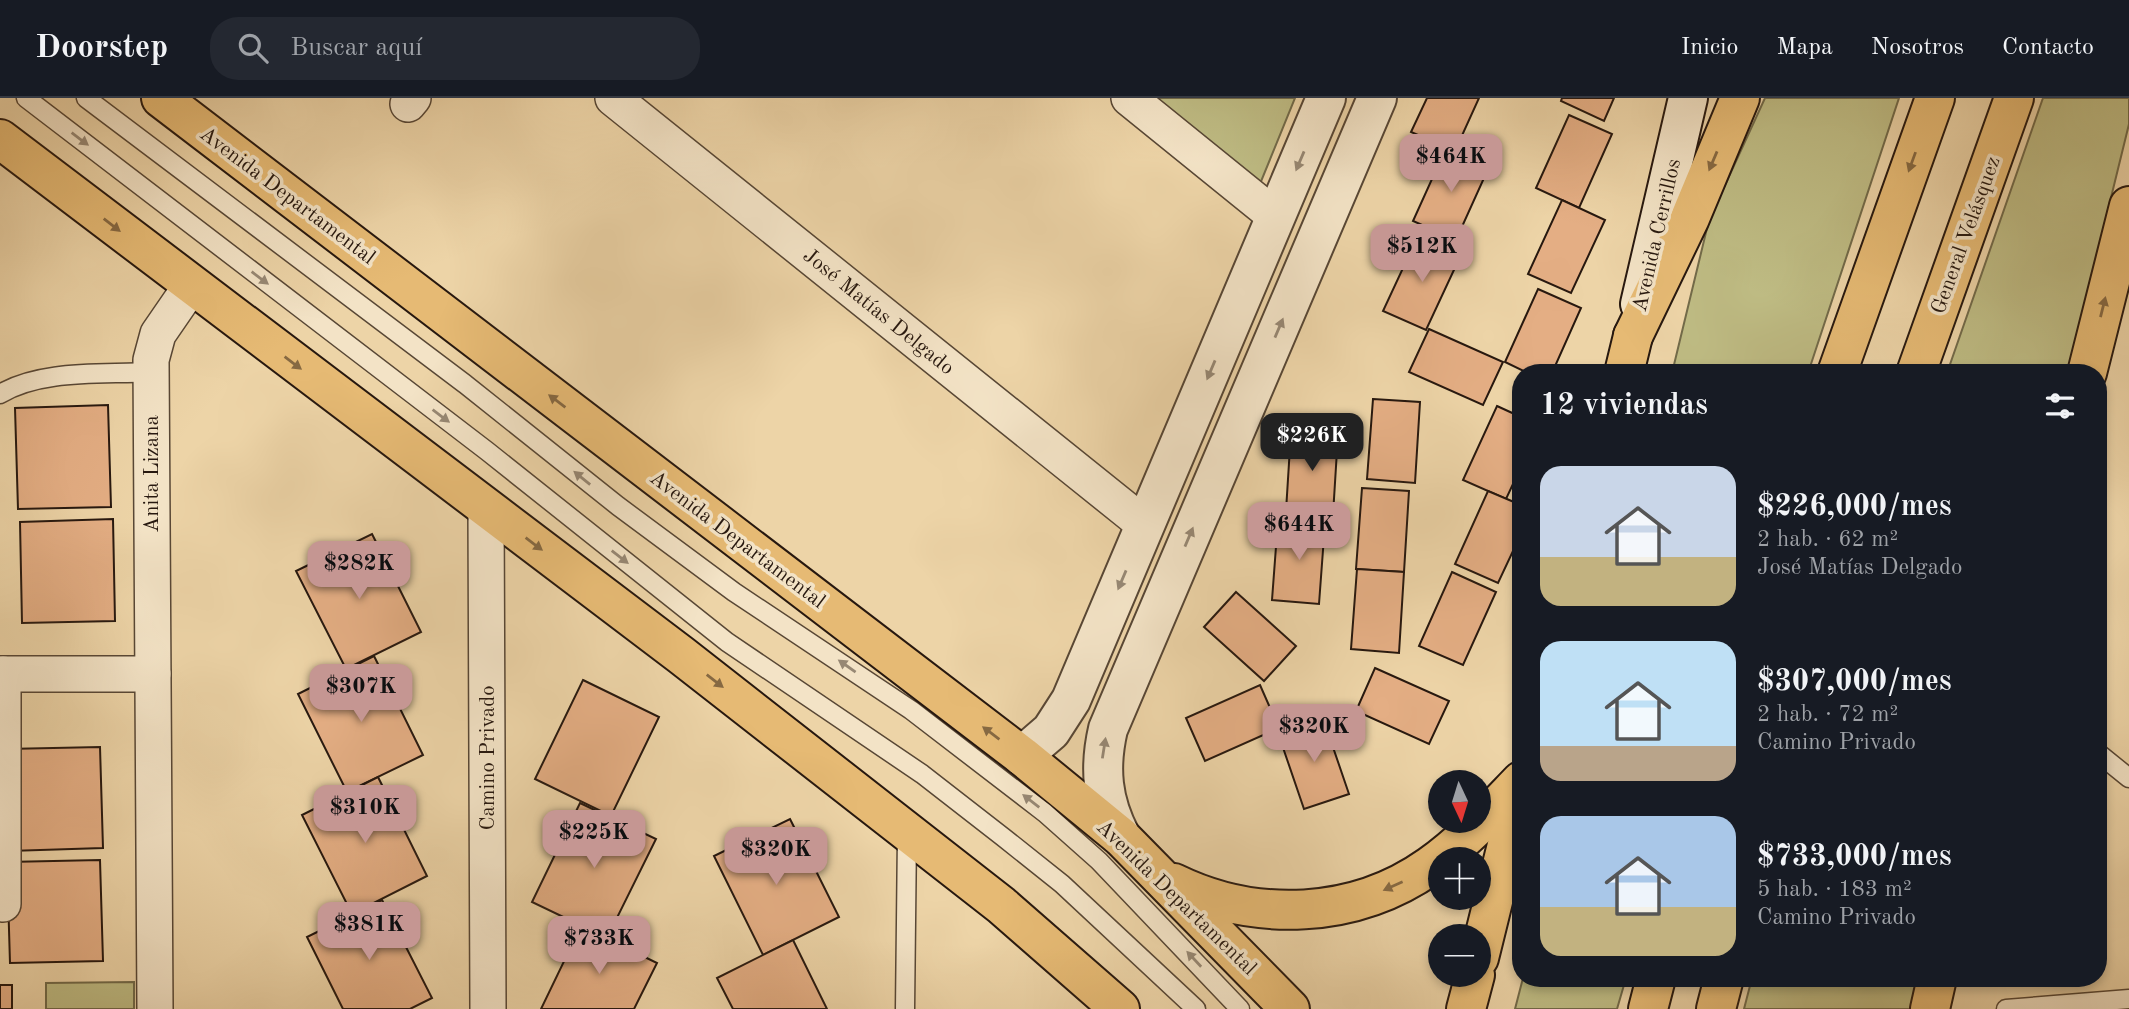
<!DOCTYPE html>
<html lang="es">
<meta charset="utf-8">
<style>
body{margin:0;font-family:"Old Standard TT",serif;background:#242831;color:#f1f3f6;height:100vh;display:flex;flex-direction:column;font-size:26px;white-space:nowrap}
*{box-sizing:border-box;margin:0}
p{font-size:23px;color:#9ea1a6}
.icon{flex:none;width:38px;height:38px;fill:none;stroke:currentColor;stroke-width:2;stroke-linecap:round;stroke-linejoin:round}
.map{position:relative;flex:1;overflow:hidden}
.drawer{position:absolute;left:1512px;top:266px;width:595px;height:623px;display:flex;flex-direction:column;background:#171b24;border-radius:28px;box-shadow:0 4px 10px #0003}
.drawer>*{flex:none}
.needle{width:46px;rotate:176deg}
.buttons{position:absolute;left:1428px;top:672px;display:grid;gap:14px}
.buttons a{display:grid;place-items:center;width:63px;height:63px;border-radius:50%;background:#171b24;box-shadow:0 4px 10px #0003;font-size:35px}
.price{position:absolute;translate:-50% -60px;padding:0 16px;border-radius:14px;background:#c59692;color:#111;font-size:23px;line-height:46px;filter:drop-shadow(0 2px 4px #0008)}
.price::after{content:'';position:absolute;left:50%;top:42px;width:21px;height:16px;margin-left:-10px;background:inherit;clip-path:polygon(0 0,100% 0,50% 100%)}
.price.selected{background:#222;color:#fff}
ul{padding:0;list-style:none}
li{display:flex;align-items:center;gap:21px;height:175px;padding:0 28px}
li span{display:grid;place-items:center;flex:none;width:196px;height:140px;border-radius:21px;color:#555}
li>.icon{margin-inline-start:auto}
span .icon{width:84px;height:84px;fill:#fffc;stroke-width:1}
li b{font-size:30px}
h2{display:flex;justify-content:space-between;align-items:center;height:84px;padding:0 28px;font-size:30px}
header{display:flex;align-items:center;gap:42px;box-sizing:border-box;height:98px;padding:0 35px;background:#171b24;border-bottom:2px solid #363941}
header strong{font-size:33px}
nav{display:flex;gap:38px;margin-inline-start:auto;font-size:24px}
.search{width:490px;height:63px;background:#242831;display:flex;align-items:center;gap:18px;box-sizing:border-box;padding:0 24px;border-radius:28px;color:#9ea1a6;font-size:26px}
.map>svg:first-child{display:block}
.green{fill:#bebb83;stroke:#726a49;stroke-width:2}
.building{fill:#e4ae84;stroke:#27180f;stroke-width:2}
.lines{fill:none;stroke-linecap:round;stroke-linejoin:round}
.service-casing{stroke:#584735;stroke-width:21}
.minor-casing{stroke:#584735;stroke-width:38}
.tertiary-casing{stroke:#584735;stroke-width:42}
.secondary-casing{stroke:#27180f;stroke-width:42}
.primary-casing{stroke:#27180f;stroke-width:42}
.motorway-casing{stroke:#27180f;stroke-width:42}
.service{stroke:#f3e3c6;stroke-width:18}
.minor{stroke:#f3e3c6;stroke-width:35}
.tertiary{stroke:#f3e3c6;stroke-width:38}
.secondary{stroke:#f3e3c6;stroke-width:38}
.primary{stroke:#e6ba74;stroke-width:38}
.motorway{stroke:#e6ba74;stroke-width:38}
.oneway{fill:#978874}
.oneway2{fill:#866942}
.labels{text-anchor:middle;stroke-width:7;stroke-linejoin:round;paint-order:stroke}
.street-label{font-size:21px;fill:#27180f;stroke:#f3e3c6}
</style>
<header>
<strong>Doorstep</strong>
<div class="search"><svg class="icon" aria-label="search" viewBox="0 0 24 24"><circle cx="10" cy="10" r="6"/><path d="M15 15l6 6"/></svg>Buscar aquí</div>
<nav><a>Inicio</a><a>Mapa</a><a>Nosotros</a><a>Contacto</a></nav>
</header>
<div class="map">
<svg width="2129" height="911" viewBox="0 0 2129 911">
<rect width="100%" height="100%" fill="#edd4a7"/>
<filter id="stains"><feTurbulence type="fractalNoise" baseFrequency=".00286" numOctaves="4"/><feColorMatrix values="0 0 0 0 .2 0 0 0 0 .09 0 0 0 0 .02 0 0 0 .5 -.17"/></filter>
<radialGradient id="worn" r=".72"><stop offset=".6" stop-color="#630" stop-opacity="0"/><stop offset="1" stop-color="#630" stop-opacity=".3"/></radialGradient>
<!-- green -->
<g class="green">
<path d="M1152 0H1295L1260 86Z"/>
<path d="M1765 0H1899L1808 275H1672L1709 122Z"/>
<path d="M2043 0H2129V26L2068 275H1947Z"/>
<path d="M1523 880H1626L1617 911H1515Z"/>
<path d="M1752 880H1920L1913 911H1744Z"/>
<path d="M134 884V911H46V885Z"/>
</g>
<!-- building -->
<g class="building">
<path d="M1427 0H1479L1455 53 1411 34Z"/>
<path d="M1562 0H1614L1604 23 1561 3Z"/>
<path d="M1569 17 1612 36 1579 110 1536 90Z"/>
<path d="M1446 50 1489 69 1456 142 1413 123Z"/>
<path d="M1562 102 1605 122 1571 195 1528 176Z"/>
<path d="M1417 140 1460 159 1426 232 1383 213Z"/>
<path d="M1538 191 1581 210 1552 275H1528L1505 264Z"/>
<path d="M1429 231 1503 264 1483 307 1409 274Z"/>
<path d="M1373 301 1420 304 1415 385 1367 381Z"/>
<path d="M108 307 111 409 18 411 15 310Z"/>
<path d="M1497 308 1521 319V369L1506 401 1463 382Z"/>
<path d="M1291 333 1338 336 1333 417 1286 413Z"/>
<path d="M1362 390 1409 393 1404 474 1356 471Z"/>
<path d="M1488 393 1521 407V436L1498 485 1455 466Z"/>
<path d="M113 421 115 523 22 525 20 424Z"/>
<path d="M1278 422 1325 425 1319 506 1272 502Z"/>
<path d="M372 436 421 534 346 571 296 473Z"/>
<path d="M1357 471 1404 474 1399 555 1351 551Z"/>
<path d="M1452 474 1496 494 1463 567 1419 548Z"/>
<path d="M1236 494 1296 548 1264 583 1204 529Z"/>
<path d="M374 558 423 657 347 694 298 596Z"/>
<path d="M1375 570 1449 603 1429 646 1356 613Z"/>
<path d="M583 582 659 619 611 718 535 681Z"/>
<path d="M1260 587 1279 630 1205 663 1186 620Z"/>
<path d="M1323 620 1349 696 1304 711 1278 635Z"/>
<path d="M100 649 103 750 9 753 6 651Z"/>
<path d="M378 679 427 778 352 816 302 717Z"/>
<path d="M580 705 656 741 607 840 532 804Z"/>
<path d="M790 721 839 819 763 857 714 758Z"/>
<path d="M100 762 103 863 10 865 7 764Z"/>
<path d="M382 802 432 900 410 911H343L307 839Z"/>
<path d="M581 828 657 865 634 911H541Z"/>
<path d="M793 842 827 911H733L717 880Z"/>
<rect x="0" y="887" width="12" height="24"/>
</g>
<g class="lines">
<!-- service casing -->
<g class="service-casing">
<g id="service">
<path d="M26 0 487 353 727 544 922 676 1003 739 1062 786 1196 911"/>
<path d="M86 0 465 286 618 408 734 494 911 612 1045 715 1099 763 1240 911"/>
<path d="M0 296C42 271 102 277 150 274"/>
<path d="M2098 655 2129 680"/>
<path d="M905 911 907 736"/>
<path d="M2006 911 2129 901"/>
</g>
</g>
<!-- minor casing -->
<g class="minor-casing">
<g id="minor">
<path d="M613 0 1145 427"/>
<path d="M1129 0 1276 119"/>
<path d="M408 6 413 0"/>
<path d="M486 410 488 911"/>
<path d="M0 576H153"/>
<path d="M3 806V576"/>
<path d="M155 911 151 262 158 236 191 188"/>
</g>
</g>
<!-- tertiary casing -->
<g class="tertiary-casing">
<g id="tertiary">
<path d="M1022 658 1051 633 1071 602 1326 0"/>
<path d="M1121 739C1102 703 1099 670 1108 631L1377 0"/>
</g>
</g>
<!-- secondary casing -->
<g class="secondary-casing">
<path id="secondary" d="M1640 206 1688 0"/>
</g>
<!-- primary casing -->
<g class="primary-casing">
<g id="primary">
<path d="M161 0 1022 658 1121 739 1290 911"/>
<path d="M0 41 681 557 1001 807 1120 911"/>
<path d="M1624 275 1633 238"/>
<path d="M1174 785C1256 825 1355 821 1430 768 1464 744 1492 713 1521 683"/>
<path d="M1479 860 1521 690"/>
<path d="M1466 911 1475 877"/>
</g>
</g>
<!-- motorway casing -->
<g class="motorway-casing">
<g id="motorway">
<path d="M1633 238 1690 120 1740 0"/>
<path d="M1837 275 1935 0"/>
<path d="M1916 275 2014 0"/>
<path d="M2087 275 2129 108"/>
<path d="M1648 911 1656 880"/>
<path d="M1716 911 1724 880"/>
<path d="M1930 911 1937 880"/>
</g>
</g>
<!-- service -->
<use href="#service" class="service"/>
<!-- minor -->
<use href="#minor" class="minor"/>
<!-- tertiary -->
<use href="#tertiary" class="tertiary"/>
<!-- secondary -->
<use href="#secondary" class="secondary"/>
<!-- primary -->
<use href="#primary" class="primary"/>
<!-- motorway -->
<use href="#motorway" class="motorway"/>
</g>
<!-- one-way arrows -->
<defs><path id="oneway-solid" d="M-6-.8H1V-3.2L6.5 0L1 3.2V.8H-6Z" transform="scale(1.75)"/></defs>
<g class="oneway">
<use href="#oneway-solid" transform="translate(80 41) rotate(37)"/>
<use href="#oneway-solid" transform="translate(1300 63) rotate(113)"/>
<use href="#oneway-solid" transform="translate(260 180) rotate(37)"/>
<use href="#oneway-solid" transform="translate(1279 230) rotate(-67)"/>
<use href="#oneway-solid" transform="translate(1211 272) rotate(113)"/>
<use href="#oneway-solid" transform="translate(441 318) rotate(37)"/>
<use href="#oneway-solid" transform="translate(582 380) rotate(-141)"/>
<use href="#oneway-solid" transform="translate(1189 439) rotate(-67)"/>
<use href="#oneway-solid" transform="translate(620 459) rotate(38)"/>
<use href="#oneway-solid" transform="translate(1122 482) rotate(113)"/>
<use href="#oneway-solid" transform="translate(847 568) rotate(-145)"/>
<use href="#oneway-solid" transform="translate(1104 650) rotate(-81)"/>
<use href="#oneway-solid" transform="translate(1031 703) rotate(-142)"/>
<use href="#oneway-solid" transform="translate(1194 861) rotate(-133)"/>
</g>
<g class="oneway2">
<use href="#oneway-solid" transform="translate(1713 63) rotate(113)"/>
<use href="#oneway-solid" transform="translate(1912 64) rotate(110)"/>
<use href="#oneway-solid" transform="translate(112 127) rotate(38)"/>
<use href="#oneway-solid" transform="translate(2103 209) rotate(-76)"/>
<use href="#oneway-solid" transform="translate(293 265) rotate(37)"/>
<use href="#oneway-solid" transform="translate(557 303) rotate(-143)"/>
<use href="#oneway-solid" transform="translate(534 446) rotate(37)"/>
<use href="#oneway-solid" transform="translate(715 583) rotate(38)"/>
<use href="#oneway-solid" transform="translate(991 635) rotate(-143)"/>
<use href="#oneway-solid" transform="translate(1393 788) rotate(156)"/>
</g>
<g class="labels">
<!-- street labels -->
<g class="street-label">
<text transform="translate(288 97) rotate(37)" y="7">Avenida Departamental</text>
<text transform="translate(1656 137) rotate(-77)" y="7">Avenida Cerrillos</text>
<text transform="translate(1965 137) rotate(-70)" y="7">General Velásquez</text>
<text transform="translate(879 213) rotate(39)" y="7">José Matías Delgado</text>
<text transform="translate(151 376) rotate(-90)" y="7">Anita Lizana</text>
<text transform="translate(738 441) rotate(37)" y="7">Avenida Departamental</text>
<text transform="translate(487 660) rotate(-90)" y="7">Camino Privado</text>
<text transform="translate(1177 799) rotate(44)" y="7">Avenida Departamental</text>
</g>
</g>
<rect width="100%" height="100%" filter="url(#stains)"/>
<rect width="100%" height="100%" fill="url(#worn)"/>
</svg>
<div class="buttons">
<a><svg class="needle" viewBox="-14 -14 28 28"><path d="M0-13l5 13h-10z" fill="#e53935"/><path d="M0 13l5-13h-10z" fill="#9ea1a6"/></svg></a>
<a>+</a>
<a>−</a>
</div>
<b class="price" style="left:1451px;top:96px">$464K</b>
<b class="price" style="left:1422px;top:186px">$512K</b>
<b class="price selected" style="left:1312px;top:375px">$226K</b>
<b class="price" style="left:1299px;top:464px">$644K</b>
<b class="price" style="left:359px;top:503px">$282K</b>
<b class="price" style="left:361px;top:626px">$307K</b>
<b class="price" style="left:1314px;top:666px">$320K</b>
<b class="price" style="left:365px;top:747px">$310K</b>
<b class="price" style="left:594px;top:772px">$225K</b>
<b class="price" style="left:776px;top:789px">$320K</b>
<b class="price" style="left:369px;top:864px">$381K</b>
<b class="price" style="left:599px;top:878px">$733K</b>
<section class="drawer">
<h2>12 viviendas<svg class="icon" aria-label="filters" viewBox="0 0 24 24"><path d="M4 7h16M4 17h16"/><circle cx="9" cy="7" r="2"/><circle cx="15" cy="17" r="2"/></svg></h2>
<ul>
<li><span style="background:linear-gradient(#c9d6e8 65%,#c2b280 0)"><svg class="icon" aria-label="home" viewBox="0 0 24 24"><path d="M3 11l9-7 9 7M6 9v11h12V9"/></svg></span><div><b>$226,000/mes</b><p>2 hab. · 62 m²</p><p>José Matías Delgado</p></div></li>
<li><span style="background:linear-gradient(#bfe0f5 75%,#b9a48a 0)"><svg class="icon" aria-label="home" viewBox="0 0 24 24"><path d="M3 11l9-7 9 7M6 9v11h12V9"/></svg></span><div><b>$307,000/mes</b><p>2 hab. · 72 m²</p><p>Camino Privado</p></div></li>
<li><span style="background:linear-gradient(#a9c7e8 65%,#c2b280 0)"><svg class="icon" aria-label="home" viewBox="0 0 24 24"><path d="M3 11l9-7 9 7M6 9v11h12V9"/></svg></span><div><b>$733,000/mes</b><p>5 hab. · 183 m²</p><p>Camino Privado</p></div></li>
</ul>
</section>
</div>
